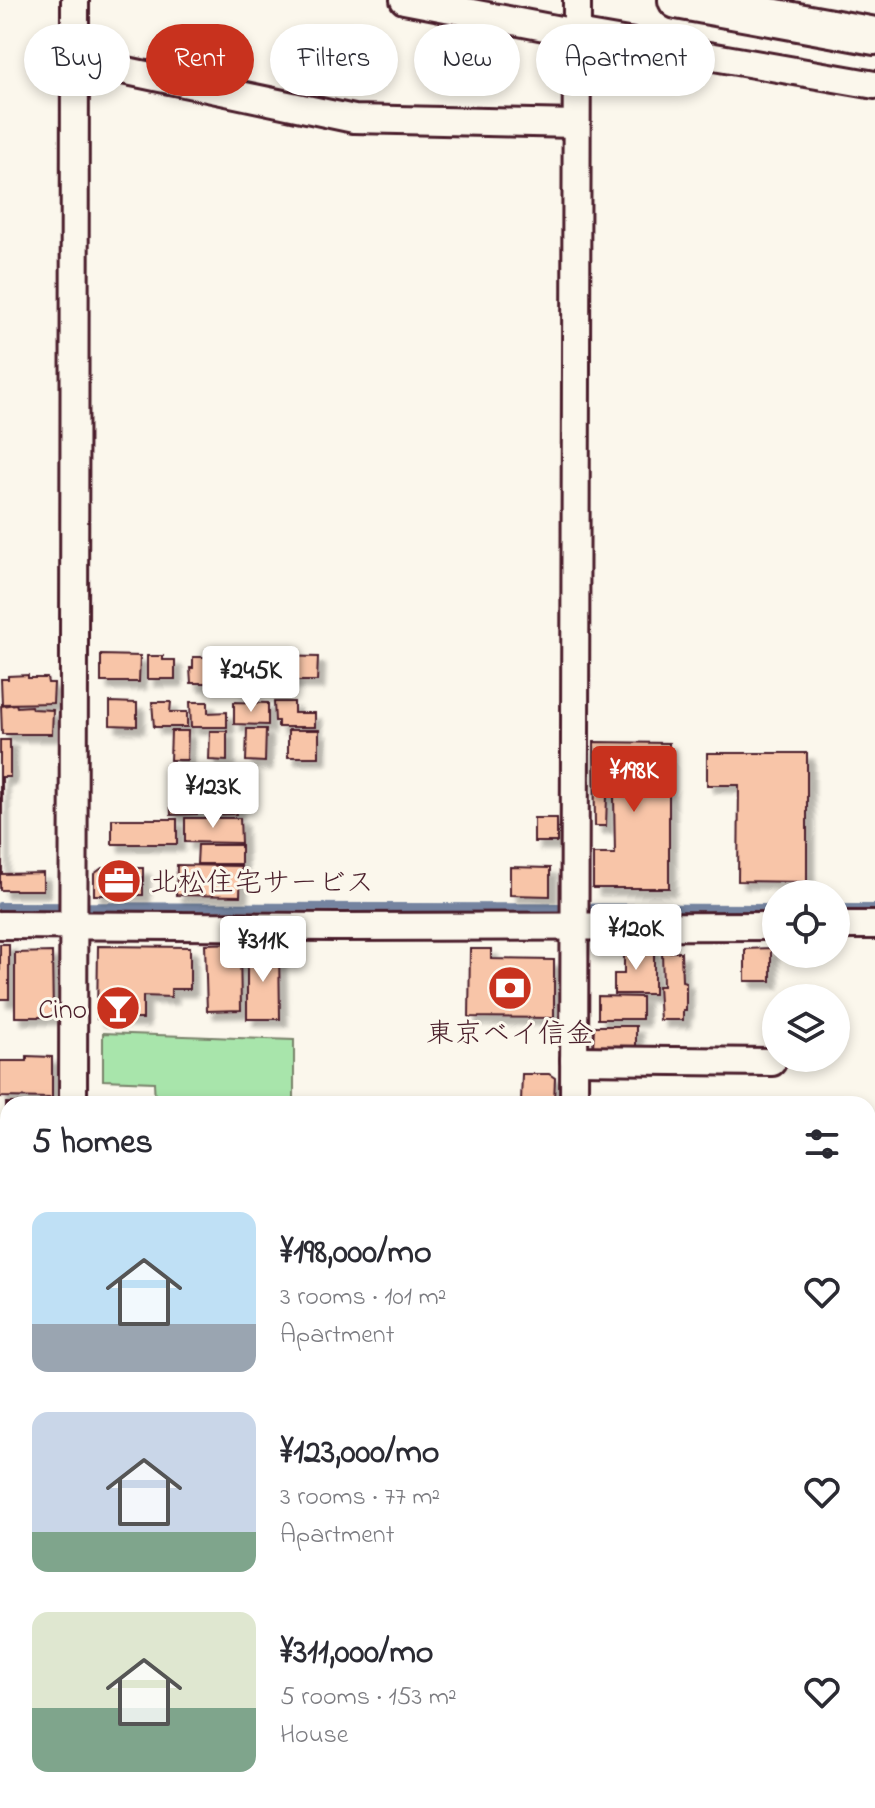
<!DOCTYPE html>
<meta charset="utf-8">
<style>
body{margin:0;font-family:"Indie Flower","Klee One",sans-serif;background:#f2f2f3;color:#2b2b33;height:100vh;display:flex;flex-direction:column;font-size:30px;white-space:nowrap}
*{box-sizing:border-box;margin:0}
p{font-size:26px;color:#7c7c81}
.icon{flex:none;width:44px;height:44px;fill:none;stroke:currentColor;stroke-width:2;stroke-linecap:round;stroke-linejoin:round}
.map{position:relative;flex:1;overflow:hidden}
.panel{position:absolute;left:0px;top:1096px;width:876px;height:712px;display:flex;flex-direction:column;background:#fff;border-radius:24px 24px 0 0;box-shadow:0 4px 12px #0003}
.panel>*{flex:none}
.guide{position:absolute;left:24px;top:24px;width:828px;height:72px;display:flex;gap:16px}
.fabs{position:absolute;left:762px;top:880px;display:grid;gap:16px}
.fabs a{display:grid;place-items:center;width:88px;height:88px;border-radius:50%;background:#fff;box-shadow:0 4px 12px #0003;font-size:40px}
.price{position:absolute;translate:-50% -68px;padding:0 18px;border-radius:8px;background:#fff;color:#222;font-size:26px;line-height:52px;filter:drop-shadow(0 2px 4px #0008)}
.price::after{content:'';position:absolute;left:50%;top:48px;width:24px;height:18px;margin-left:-12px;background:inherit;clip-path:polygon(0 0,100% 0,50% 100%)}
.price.selected{background:#c8321e;color:#fff}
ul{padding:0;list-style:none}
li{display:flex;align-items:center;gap:24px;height:200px;padding:0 32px}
li span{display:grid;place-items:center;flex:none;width:224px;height:160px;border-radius:16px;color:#555}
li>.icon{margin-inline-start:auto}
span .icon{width:96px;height:96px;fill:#fffc;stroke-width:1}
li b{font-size:34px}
h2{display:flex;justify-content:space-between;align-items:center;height:96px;padding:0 32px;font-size:34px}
.pill{padding:0 28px;border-radius:36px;background:#fff;box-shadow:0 4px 12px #0003;font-size:28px;line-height:72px}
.pill.selected{background:#c8321e;color:#fff}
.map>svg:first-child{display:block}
.green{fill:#a8e5ab;stroke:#79826b;stroke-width:2}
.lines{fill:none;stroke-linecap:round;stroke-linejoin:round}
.stream{stroke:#7484a0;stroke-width:8}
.building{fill:#f8c5a8;stroke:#4a1f2b;stroke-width:2;filter:url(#shadow)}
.street-casing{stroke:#4a1f2b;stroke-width:32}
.secondary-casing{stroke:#4a1f2b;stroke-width:42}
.street{stroke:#fbf7ec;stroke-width:26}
.secondary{stroke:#fbf7ec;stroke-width:36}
.labels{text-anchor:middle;stroke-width:6;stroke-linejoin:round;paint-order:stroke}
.poi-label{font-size:28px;fill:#4a1f2b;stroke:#fbf7ec;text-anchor:start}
</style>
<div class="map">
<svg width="875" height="1808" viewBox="0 0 875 1808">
<defs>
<filter id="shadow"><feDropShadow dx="7" dy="7" stdDeviation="2" flood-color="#0004"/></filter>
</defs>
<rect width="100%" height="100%" fill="#fbf7ec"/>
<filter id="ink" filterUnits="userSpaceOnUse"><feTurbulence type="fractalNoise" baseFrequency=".0125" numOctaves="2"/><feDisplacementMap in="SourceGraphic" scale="16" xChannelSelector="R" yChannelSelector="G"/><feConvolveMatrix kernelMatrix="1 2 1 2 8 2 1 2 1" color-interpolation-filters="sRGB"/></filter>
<g filter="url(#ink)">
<!-- green -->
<path class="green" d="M103 1033 294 1040V1104H155L154 1082 103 1080Z"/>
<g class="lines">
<!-- stream -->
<g class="stream">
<path d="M0 906 776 908"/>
<path d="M836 908H875"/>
</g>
</g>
<!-- building -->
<g class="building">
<path d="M101 655 140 656 139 682H101Z"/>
<path d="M147 656H163V660H175V679H147Z"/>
<path d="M275 656 318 657 317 681H274Z"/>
<path d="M193 657H229L230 683H191L190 668H193Z"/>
<rect x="237" y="657" width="31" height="25"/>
<path d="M28 675V678H47L48 683H54L53 703 2 704 1 679H8V676Z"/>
<path d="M110 702 137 703V726L110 725Z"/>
<path d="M152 702H171L170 712H187V727H154Z"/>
<path d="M190 702H208V713L227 712V727H191Z"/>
<path d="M234 702 268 703V725L234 724Z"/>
<path d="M274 702H294V713H315V727H278V721H275Z"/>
<path d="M16 704 17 707 31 706 32 709 53 710 52 734H2L1 706Z"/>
<path d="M247 729H266L265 762 246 761Z"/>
<rect x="288" y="730" width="31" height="27"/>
<path d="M171 731H188L187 760H170Z"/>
<path d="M210 731H227V761L209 760Z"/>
<path d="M0 740H10V777H2V874L43 873V890H0Z"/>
<path d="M594 742 669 743V888H593V854H615L614 796H607L606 826H595Z"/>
<path d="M707 753H807V882L738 881 739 785H707Z"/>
<path d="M196 783 197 814 171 815 170 784Z"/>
<path d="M236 795V814L208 815V796Z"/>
<path d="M185 818H240L241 843 185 842Z"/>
<rect x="534" y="818" width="23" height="24"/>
<rect x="112" y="819" width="65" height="25"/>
<path d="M198 845H241V864H197Z"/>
<path d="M177 865 241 866 240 896 176 895Z"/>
<path d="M510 867 550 868V896L510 895Z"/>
<path d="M102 868H143V895H94V874Z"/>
<path d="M240 943 241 1010 207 1011 205 944Z"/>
<rect x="0" y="944" width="9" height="55"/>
<path d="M98 946 190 947V989H171V997L143 996V1019H97Z"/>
<path d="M651 946 650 951H654V994H614V974H624V949H627V947Z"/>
<path d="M247 948H279L280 1019H247Z"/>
<path d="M771 948V981H745V949Z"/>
<path d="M470 949H491V959L554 960V1018L469 1017Z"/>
<path d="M52 952 53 1017H15V953Z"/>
<path d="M662 952H681L682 981 686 982V1011H683V1020H660L658 986H663Z"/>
<path d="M598 996 642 997V1019H598Z"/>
<path d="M594 1026H636V1056L593 1050Z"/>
<path d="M27 1056 52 1057V1098L0 1097V1061H27Z"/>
<path d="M522 1074H549L555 1078 554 1101H552V1103L521 1102Z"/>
<path d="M6 1103H42V1104H8V1123H6Z"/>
</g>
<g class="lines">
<!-- street casing -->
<g class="street-casing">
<g id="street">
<path d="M404 0 576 33 875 85"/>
<path d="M75 60 354 119 576 124"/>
<path d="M0 925 337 927 776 926"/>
<path d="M836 925H875"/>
<path d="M574 1060 772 1062"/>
<path d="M73 1104C75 736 74 368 75 0"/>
<path d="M574 1104 577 0"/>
<path d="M572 1800V1808"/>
<path d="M69 1808V1800"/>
</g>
</g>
<!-- secondary casing -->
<g class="secondary-casing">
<path id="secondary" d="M677 0 875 36"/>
</g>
<!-- street -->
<use href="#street" class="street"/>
<!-- secondary -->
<use href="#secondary" class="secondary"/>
</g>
</g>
<!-- icons -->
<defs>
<g id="office-disc" transform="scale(2.3)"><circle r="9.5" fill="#c8321e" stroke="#fbf7ec"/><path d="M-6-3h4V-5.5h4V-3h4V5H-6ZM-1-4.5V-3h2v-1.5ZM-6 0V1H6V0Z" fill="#fff"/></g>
<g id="bank-disc" transform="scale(2.3)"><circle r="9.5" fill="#c8321e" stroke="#fbf7ec"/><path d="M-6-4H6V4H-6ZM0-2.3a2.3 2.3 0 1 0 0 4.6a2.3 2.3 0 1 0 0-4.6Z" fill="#fff"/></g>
<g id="bar-disc" transform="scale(2.3)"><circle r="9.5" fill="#c8321e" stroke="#fbf7ec"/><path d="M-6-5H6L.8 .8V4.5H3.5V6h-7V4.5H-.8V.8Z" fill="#fff"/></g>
</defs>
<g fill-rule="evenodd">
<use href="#office-disc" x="119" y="881"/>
<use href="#bank-disc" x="510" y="988"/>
<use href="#bar-disc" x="118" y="1008"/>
</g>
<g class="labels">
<!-- poi labels -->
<g class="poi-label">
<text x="150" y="891">北松住宅サービス</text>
<text x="87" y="1018" text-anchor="end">Cino</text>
<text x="510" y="1042" text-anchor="middle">東京ベイ信金</text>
</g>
</g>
</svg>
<div class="fabs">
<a><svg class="icon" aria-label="locate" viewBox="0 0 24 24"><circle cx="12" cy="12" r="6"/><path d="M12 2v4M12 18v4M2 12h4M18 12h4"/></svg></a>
<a><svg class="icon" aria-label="layers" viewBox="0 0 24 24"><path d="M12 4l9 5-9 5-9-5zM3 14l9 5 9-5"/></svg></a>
</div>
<b class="price" style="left:251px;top:714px">¥245K</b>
<b class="price selected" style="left:634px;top:814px">¥198K</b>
<b class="price" style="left:213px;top:830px">¥123K</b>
<b class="price" style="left:636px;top:972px">¥120K</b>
<b class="price" style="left:263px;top:984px">¥311K</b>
<div class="guide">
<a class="pill">Buy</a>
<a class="pill selected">Rent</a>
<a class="pill">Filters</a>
<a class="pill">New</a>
<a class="pill">Apartment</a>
</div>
<section class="panel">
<h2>5 homes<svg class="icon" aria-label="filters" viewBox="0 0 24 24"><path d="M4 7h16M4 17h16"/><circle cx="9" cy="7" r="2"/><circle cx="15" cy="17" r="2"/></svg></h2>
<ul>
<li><span style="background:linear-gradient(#bfe0f5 70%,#9aa5b1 0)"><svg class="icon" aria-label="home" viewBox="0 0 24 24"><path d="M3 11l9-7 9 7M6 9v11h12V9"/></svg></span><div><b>¥198,000/mo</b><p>3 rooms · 101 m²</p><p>Apartment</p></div><svg class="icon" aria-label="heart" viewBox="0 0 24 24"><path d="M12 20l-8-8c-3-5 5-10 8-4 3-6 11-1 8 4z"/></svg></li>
<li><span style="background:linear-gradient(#c9d6e8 75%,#7fa58c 0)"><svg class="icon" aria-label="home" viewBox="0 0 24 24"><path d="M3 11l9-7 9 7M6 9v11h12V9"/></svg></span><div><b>¥123,000/mo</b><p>3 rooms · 77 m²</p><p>Apartment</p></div><svg class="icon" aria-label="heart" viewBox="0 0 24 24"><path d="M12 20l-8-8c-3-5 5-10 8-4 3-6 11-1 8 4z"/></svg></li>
<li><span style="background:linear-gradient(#dfe7d0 60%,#7fa58c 0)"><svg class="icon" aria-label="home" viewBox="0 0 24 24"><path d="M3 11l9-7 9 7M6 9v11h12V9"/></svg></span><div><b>¥311,000/mo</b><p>5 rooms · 153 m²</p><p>House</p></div><svg class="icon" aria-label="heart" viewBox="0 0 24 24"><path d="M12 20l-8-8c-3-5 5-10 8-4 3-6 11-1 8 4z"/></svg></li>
</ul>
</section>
</div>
